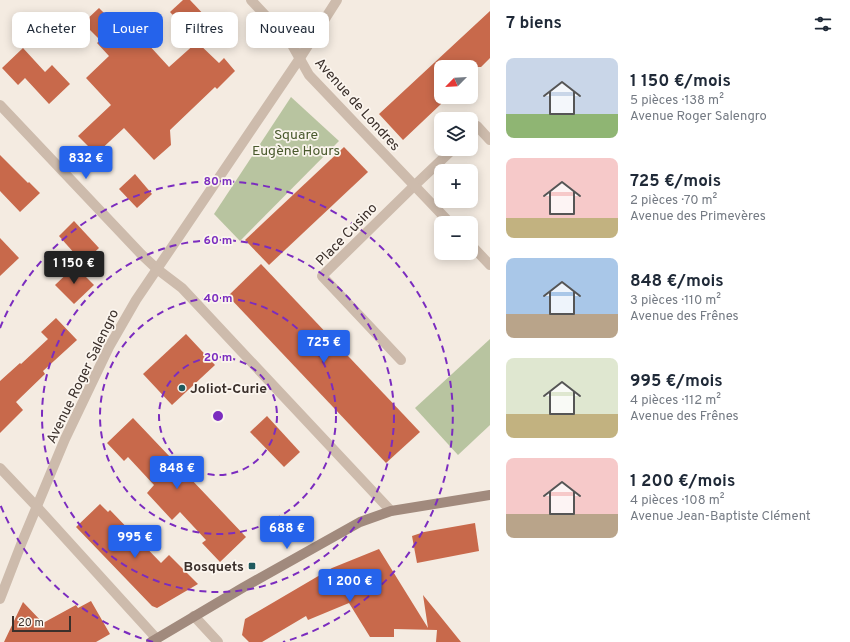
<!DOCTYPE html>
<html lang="fr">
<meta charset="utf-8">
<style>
body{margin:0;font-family:Overpass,sans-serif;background:#f6f6f7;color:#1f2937;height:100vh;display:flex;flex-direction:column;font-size:15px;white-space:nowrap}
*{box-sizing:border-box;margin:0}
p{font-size:13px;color:#747a83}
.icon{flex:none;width:22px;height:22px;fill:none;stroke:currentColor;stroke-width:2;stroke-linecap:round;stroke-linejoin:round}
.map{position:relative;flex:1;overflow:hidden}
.panel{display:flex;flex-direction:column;background:#fff;width:360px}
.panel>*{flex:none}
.guide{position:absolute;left:12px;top:12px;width:380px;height:36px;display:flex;gap:8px}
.needle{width:26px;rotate:246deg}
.fabs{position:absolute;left:434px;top:60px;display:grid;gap:8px}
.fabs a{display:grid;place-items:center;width:44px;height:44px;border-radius:8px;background:#fff;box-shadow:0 2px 10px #0003;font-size:20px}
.scale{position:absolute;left:12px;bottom:10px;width:59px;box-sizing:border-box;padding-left:4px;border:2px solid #3b302b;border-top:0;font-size:11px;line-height:14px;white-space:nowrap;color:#3b302b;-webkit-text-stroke:3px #fbf5ee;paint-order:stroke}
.price{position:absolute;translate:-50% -34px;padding:0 9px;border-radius:4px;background:#2563eb;color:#fff;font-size:13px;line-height:26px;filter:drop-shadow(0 1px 2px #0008)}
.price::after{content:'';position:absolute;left:50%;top:24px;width:12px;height:9px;margin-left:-6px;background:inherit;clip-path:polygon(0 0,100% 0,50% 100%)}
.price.current{background:#222;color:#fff}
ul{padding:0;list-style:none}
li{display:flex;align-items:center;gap:12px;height:100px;padding:0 16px}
li span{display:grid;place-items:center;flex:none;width:112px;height:80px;border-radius:8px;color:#555}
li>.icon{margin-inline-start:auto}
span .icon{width:48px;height:48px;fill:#fffc;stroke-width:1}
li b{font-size:17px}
h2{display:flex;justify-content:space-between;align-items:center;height:48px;padding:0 16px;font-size:17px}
.pill{padding:0 14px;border-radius:8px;background:#fff;box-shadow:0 2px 10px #0003;font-size:14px;line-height:36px}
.pill.current{background:#2563eb;color:#fff}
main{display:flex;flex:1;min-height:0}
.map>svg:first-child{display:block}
.green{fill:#b8c4a0}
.building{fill:#c8694b}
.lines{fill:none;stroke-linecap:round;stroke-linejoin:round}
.service{stroke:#cdbbac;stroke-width:10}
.minor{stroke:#cdbbac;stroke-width:10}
.tertiary{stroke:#cdbbac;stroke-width:10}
.secondary{stroke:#a18a7d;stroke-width:10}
.ring{fill:none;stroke:#7b2cbf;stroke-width:2;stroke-dasharray:7 5}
.poi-dot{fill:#1f5a5e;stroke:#fbf5ee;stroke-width:1.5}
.labels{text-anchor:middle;stroke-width:3.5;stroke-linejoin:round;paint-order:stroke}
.street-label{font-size:14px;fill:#3b302b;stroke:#fbf5ee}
.park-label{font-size:14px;fill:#4a5a2e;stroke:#fbf5ee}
.poi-label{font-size:14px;font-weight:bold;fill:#3b302b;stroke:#fbf5ee;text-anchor:start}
.centre{fill:#7b2cbf;stroke:#fbf5ee;stroke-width:2}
.ring-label{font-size:12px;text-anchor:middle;font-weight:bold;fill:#7b2cbf;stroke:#fbf5ee;stroke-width:3.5;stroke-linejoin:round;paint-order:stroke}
</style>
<main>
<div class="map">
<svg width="490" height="642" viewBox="0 0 490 642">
<rect width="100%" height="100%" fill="#f4ebe1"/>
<!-- green -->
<g class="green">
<path d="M291 97 339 141 240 241 214 214Z"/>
<path d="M490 339V425L458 455 415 408Z"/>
</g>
<!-- building -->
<g class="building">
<path d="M183 0H190L207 18 190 34 170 12Z"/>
<path d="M99 8 129 38 136 31 169 67 197 42 219 63 224 58 235 71 217 89 215 87 170 130 171 145 154 160 124 128 96 154 78 136 111 105 86 78 109 56 97 43 100 40 83 23Z"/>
<path d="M490 11V58L481 67H441V104L403 140 379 114Z"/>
<path d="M23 48 45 72 52 65 70 84 49 104 25 78 18 85 2 68Z"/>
<path d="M344 147 368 172 269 265 245 240Z"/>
<path d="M0 155 28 183 29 182 40 193 20 212 0 191Z"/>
<path d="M135 174 152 194 137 208 119 189Z"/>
<path d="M74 221 99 248 83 263 59 236Z"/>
<path d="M0 238 19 258 0 276Z"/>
<path d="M261 264 420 432 386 463 228 296Z"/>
<path d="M75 266 94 285 74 304 55 285Z"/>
<path d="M56 318 77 340 43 371 45 374 16 402 23 410 0 433V381L20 363 21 364 48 339 41 332Z"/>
<path d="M186 334 215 365 172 405 143 374Z"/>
<path d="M267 416 300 452 284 467 250 432Z"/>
<path d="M133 418 246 537 220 562 202 543 206 540 180 512 172 520 147 493 154 485 128 457 124 461 107 443Z"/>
<path d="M100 504 108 512 110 510 161 563 169 555 198 584 157 608 152 606 76 527Z"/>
<path d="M475 523 479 551 417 563 412 536 424 532Z"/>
<path d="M379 549 428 628 423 595 461 642H436L437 630 394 629V637H370L349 603 308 620 306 616 262 642H249L242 635 245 619 332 568Z"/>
<path d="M91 601 110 634 96 642H4L23 602 43 623 76 605 78 608Z"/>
</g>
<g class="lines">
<!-- service -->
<g class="service">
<path d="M471 132 477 126 490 140"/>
<path d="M401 360 322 276 415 185 453 149"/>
</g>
<!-- minor -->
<g class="minor">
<path d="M251 0 291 43 309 75 450 223"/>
<path d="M0 105 141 254 157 269 182 288 391 511"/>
<path d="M471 245 490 265"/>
<path d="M0 468 37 507 157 639"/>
</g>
<!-- tertiary -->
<g class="tertiary">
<path d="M0 599 22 542 65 439 109 347 136 300 157 269 300 58 337 0"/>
<path d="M194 616 218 642"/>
</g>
<!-- secondary -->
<path class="secondary" d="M151 642 244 587 360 522 391 511 490 495"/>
</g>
<!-- distance rings -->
<g class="ring">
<circle cx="218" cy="416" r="59"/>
<circle cx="218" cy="416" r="118"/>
<circle cx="218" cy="416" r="176"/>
<path d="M153 642A235 235 0 0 1 0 504M0 328A235 235 0 1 1 283 642"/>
</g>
<!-- markers -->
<g class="poi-dot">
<circle cx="182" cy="388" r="4"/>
<rect x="248" y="562" width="8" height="8" rx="2"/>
</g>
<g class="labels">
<!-- street labels -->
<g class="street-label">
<text transform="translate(358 104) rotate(48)" y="5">Avenue de Londres</text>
<text transform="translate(346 234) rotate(-46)" y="5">Place Cusino</text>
<text transform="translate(82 376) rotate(-64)" y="5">Avenue Roger Salengro</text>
</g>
<!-- park labels -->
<g class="park-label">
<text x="296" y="139">Square<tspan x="296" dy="16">Eugène Hours</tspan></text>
</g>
<!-- poi labels -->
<g class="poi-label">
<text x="190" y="393">Joliot-Curie</text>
<text x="244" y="571" text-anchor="end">Bosquets</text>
</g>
</g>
<circle cx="218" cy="416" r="6" class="centre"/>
<g class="ring-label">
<text x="218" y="185">80 m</text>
<text x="218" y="244">60 m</text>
<text x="218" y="302">40 m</text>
<text x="218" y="361">20 m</text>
</g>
</svg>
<div class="fabs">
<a><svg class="needle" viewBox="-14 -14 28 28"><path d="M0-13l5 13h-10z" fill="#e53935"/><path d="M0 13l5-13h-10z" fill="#747a83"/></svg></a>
<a><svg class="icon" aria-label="layers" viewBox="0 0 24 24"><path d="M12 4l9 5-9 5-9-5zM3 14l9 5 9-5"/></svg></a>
<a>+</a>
<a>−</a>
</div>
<div class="scale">20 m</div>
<b class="price" style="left:86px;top:180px">832 €</b>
<b class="price current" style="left:74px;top:285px">1 150 €</b>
<b class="price" style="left:324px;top:364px">725 €</b>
<b class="price" style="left:177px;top:490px">848 €</b>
<b class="price" style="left:287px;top:550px">688 €</b>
<b class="price" style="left:135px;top:559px">995 €</b>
<b class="price" style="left:350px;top:603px">1 200 €</b>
<div class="guide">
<a class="pill">Acheter</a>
<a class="pill current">Louer</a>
<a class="pill">Filtres</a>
<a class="pill">Nouveau</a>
</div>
</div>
<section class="panel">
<h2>7 biens<svg class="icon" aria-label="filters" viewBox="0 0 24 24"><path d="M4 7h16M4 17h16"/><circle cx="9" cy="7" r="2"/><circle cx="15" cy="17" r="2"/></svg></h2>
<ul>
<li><span style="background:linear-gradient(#c9d6e8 70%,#8fb573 0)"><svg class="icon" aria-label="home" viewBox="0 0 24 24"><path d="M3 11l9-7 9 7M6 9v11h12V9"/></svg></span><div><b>1 150 €/mois</b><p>5 pièces · 138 m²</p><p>Avenue Roger Salengro</p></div></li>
<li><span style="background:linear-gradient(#f6c9c9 75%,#c2b280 0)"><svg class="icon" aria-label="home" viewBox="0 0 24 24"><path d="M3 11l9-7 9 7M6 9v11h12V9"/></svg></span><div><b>725 €/mois</b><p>2 pièces · 70 m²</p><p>Avenue des Primevères</p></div></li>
<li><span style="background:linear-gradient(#a9c7e8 70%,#b9a48a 0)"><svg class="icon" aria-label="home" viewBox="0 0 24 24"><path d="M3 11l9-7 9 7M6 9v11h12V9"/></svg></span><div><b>848 €/mois</b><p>3 pièces · 110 m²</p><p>Avenue des Frênes</p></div></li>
<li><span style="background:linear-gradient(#dfe7d0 70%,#c2b280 0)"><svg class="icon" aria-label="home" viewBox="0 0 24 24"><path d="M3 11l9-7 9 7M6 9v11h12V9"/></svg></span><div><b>995 €/mois</b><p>4 pièces · 112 m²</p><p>Avenue des Frênes</p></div></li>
<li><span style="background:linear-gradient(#f6c9c9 70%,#b9a48a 0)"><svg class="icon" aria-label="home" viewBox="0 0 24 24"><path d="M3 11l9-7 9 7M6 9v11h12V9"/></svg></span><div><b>1 200 €/mois</b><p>4 pièces · 108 m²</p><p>Avenue Jean-Baptiste Clément</p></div></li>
</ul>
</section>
</main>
